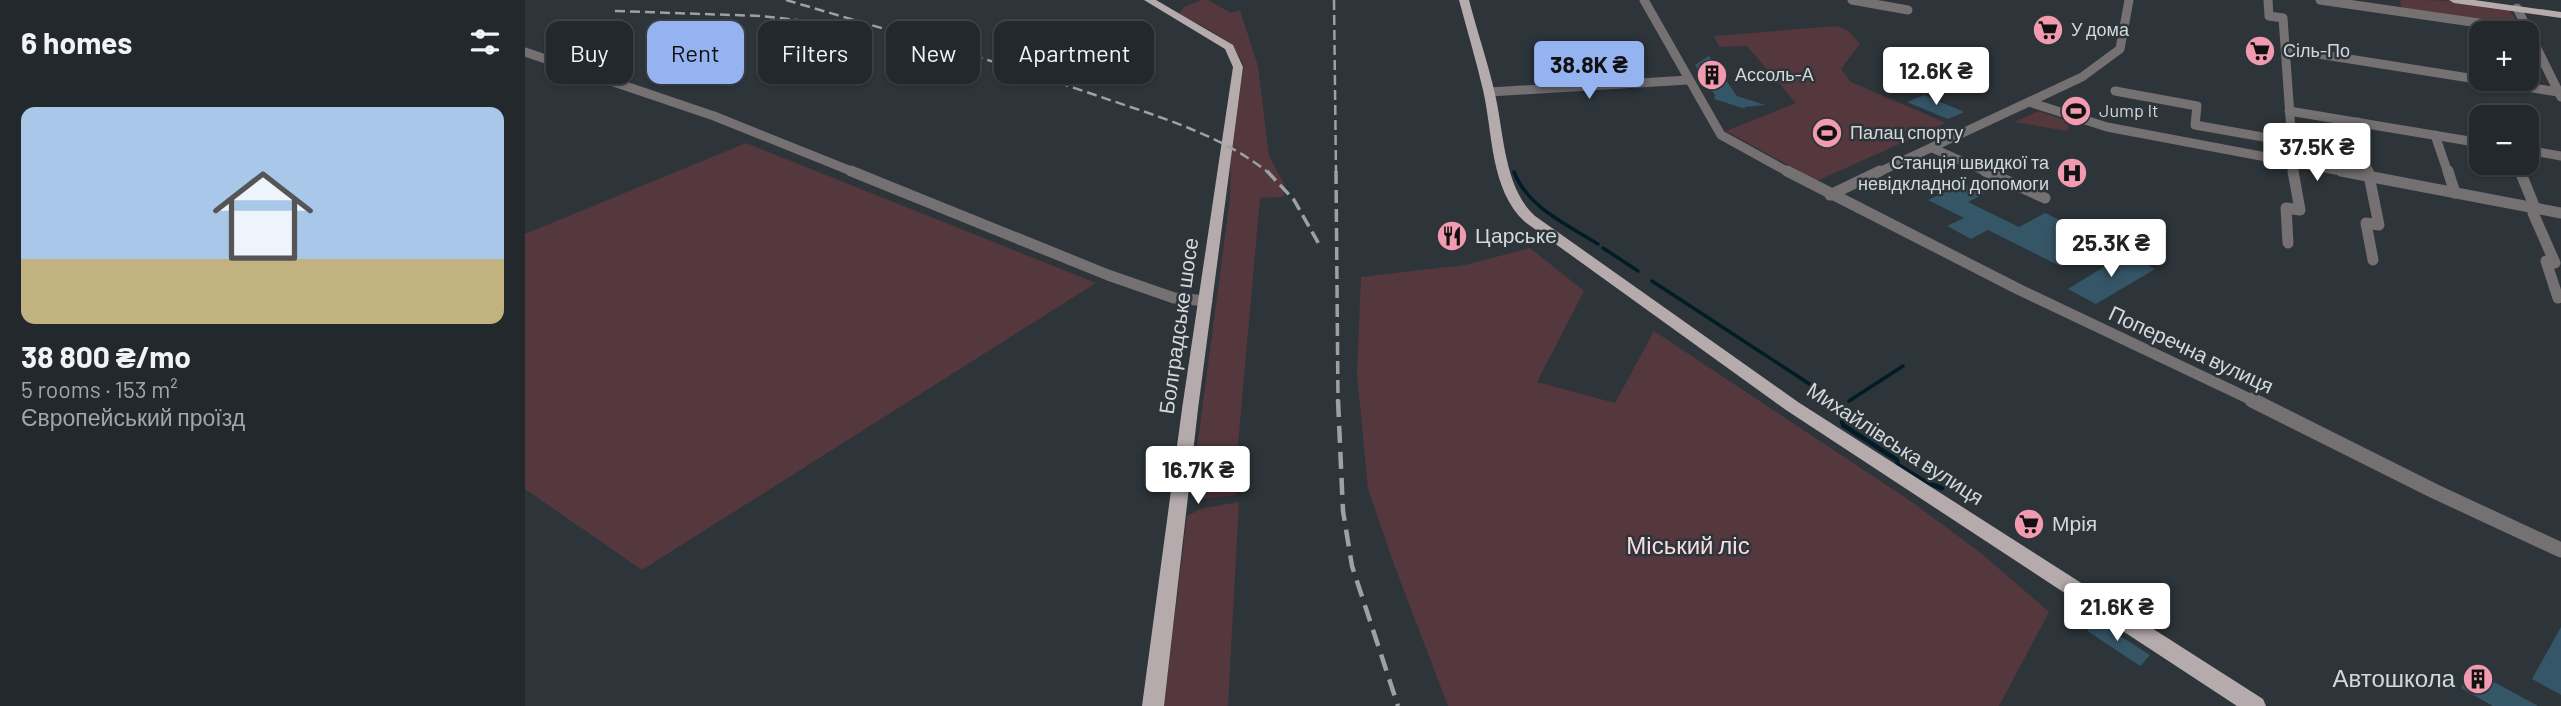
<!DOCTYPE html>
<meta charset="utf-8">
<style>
body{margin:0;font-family:Barlow,sans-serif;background:#2e3438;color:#f1f3f6;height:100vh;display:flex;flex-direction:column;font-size:26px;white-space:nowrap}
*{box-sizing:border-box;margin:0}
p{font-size:23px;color:#a2a6a9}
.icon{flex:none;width:38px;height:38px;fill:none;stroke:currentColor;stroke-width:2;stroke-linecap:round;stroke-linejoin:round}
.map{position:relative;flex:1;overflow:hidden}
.sheet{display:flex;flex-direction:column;background:#22282c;width:525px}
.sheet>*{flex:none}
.banner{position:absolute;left:21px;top:21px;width:665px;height:63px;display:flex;gap:14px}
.buttons{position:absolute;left:1944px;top:21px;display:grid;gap:14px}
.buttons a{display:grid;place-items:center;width:70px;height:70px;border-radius:14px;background:#22282c;box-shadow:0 2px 5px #0004,0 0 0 2px #3f4448;font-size:35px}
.price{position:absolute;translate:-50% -60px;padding:0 16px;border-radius:7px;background:#fff;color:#222;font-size:23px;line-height:46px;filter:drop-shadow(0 2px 4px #0008)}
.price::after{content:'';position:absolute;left:50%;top:42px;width:21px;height:16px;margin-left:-10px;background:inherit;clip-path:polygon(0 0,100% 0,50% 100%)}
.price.on{background:#95b2f1;color:#111}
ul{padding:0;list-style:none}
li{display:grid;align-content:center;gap:14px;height:371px;padding:0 21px}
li+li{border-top:2px solid #3f4448}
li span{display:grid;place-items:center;height:217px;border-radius:14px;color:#555}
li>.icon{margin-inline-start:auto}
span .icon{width:126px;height:126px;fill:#fffc;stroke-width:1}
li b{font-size:30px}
h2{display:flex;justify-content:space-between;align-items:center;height:84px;padding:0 21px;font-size:30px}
.tag{padding:0 24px;border-radius:14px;background:#22282c;box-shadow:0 2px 5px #0004,0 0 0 2px #3f4448;font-size:24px;line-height:63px}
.tag.on{background:#95b2f1;color:#111}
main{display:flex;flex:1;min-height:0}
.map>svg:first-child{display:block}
.green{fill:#55373e}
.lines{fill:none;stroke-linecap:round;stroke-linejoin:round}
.stream-far2{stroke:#031b26;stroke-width:2.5}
.stream-far1{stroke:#031b26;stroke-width:3.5}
.stream{stroke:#031b26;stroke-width:4.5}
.building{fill:#355667}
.minor-far2{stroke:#757071;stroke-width:9}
.minor-far1{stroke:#757071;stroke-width:11}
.minor{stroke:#757071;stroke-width:15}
.major{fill:#b5abad;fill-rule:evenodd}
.rail-far2{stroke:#9ba1a5;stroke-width:2.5;stroke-dasharray:10 5;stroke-linecap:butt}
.rail-far1{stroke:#9ba1a5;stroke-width:3.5;stroke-dasharray:13 6;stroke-linecap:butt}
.rail{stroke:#9ba1a5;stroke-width:4.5;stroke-dasharray:17 9;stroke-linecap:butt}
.labels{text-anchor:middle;stroke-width:5;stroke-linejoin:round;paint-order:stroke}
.far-poi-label{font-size:18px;fill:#d3d8db;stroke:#2d353a;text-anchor:start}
.poi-label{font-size:21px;fill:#d3d8db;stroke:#2d353a;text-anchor:start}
.street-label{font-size:21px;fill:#d3d8db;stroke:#2d353a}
.near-park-label{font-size:24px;fill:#f7dce1;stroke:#2d353a}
.near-poi-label{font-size:24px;fill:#d3d8db;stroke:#2d353a;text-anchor:end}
</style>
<main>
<section class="sheet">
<h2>6 homes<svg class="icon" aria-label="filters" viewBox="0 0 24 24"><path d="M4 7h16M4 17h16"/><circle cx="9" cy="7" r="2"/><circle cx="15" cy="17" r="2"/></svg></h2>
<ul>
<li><span style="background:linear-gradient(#a9c7e8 70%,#c2b280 0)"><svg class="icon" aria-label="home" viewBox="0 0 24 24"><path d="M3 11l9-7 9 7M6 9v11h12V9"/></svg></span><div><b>38 800 ₴/mo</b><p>5 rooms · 153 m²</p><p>Європейський проїзд</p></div></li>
</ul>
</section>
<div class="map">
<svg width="2036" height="706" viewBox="0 0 2036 706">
<rect width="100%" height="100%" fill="#2d353a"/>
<!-- green -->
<g class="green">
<path d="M677 0H683L706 13 715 10 733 66 744 156 761 188 758 197 735 198 709 489 712 495 670 499 666 494 705 198 706 147 719 67C711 39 678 27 654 14L659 7Z"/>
<path d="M1875 0C1901 0 1960 0 1982 9 1988 12 1991 21 1995 27L1877 11Z"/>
<path d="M1312 26 1323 31 1335 44 1316 69 1326 82 1421 123 1292 181 1201 131 1271 103 1222 46 1194 47 1189 36Z"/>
<path d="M1513 111 1545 122 1542 131 1490 122Z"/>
<path d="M221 143 571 283 117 570 0 489V234Z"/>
<path d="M1005 248 1059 291 1012 382 1090 403 1129 331 1387 502 1457 554 1524 612 1474 706H923L870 567 843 489 832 374 836 277 940 265Z"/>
<path d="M714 502 703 706H639L662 516 675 509Z"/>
</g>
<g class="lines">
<!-- stream-far2 -->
<path class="stream-far2" d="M1957 28 1992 33"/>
<!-- stream-far1 -->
<g class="stream-far1">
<path d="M989 172C1003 208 1043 225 1073 244"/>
<path d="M1078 248 1113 271"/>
<path d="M1127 281 1312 402"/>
<path d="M1324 401 1378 366"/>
</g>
<!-- stream -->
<path class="stream" d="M1309 400 1313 403 1318 425 1372 460 1373 465 1402 483 1417 488"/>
</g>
<!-- building -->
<g class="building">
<path d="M1184 56 1212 96 1240 105 1219 107 1221 109 1189 99 1190 95 1170 65Z"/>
<path d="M1399 95 1439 112 1423 119 1382 102Z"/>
<path d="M1438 184 1459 194 1443 202 1494 227 1520 213 1579 241 1535 266 1463 230 1446 239 1422 226 1439 218 1403 200Z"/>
<path d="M1600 254 1630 269 1571 304 1543 289Z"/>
<path d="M1563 621 1573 622 1625 655 1615 666 1564 632 1560 627Z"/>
<path d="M2036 627V695L2007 679Z"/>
<path d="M1947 670 2013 706H1968L1936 688Z"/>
</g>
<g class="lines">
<!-- minor-far2 -->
<g class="minor-far2">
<path d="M1119 0 1196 135 1265 173"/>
<path d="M1327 0 1383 10"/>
<path d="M1743 0 1744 16 1758 18 1769 173"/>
<path d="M1795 0 2002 30"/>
<path d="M1992 8 2036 97"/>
<path d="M1761 49 2033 92"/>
<path d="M0 52 189 116 331 173"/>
<path d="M1590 91 1672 106 1670 125 1766 142"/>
<path d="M964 92 1163 80"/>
<path d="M1504 102 1582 127 1826 173"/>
<path d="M1764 111 1956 143"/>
<path d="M1833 122 1843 173"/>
<path d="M1910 135 1923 173"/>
<path d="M1407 148 1464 173"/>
<path d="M2002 150 2036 156"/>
<path d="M1992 163 1996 173"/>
<path d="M1352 173 1557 77 1595 49 1604 0"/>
</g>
<!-- minor-far1 -->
<g class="minor-far1">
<path d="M326 171 583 275 649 298 682 301"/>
<path d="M1262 171 1495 290 1731 402"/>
<path d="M1460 171 1520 198"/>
<path d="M1816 171 2036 213"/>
<path d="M1843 171 1854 225 1841 223 1848 260"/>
<path d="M1923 171 1930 193"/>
<path d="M1995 171 2008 203V213L2030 263 2021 261 2033 298"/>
<path d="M1305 195 1355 171"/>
<path d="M1763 243 1761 208 1775 210 1768 171"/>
</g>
<!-- minor -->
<path class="minor" d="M1727 400 1909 491 2036 550"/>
<!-- major -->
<g class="major">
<path d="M619 0H631L708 45 718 67 673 409 639 706H617L657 409 708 67 700 49Z"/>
<path d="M934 0H944C952 31 963 63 970 94 979 133 979 188 1010 216L1273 402 1738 699 1741 706H1712L1261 410 1000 222C965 190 968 133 958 90 951 60 942 30 934 0Z"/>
<path d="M1924 0H1949L2036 12V18L1929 3Z"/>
</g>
<!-- rail-far2 -->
<g class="rail-far2">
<path d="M261 0C366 31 472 61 576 97 634 117 695 134 744 173"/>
<path d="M809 0 811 173"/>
<path d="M90 11 236 16 317 25"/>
</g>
<!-- rail-far1 -->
<g class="rail-far1">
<path d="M742 171 769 200 795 246"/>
<path d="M811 171 813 402"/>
</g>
<!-- rail -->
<path class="rail" d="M813 400 818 511 827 566 873 706"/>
</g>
<!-- icons -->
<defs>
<g id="supermarket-disc" transform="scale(1.575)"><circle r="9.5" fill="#f29aaf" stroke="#2d353a"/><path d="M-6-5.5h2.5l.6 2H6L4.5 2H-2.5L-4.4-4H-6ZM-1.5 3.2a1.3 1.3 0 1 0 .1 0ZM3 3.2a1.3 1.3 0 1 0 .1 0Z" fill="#111"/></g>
<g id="building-disc" transform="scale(1.575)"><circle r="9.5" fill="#f29aaf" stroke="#2d353a"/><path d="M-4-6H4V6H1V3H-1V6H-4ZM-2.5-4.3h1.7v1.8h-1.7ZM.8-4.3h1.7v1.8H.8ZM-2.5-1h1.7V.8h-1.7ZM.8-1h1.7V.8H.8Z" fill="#111"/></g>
<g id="stadium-disc" transform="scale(1.575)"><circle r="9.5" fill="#f29aaf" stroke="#2d353a"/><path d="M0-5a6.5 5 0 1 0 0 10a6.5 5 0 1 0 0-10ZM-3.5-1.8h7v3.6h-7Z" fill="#111"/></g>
<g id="hospital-disc" transform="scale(1.575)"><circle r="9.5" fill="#f29aaf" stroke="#2d353a"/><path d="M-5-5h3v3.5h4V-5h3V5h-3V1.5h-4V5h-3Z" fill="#111"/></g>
<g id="restaurant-disc" transform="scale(1.575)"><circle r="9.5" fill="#f29aaf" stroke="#2d353a"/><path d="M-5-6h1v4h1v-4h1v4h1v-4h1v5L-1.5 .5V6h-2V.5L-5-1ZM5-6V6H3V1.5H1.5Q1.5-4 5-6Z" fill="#111"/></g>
</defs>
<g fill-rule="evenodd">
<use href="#supermarket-disc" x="1523" y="30"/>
<use href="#supermarket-disc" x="1735" y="51"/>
<use href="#building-disc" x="1187" y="75"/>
<use href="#stadium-disc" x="1551" y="111"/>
<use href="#stadium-disc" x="1302" y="133"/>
<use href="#hospital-disc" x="1547" y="173"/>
<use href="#restaurant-disc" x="927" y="236"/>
<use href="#supermarket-disc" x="1504" y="524"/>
<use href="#building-disc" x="1953" y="679"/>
</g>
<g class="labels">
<!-- far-poi labels -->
<g class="far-poi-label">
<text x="1546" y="36">У дома</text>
<text x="1758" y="57">Сіль-По</text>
<text x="1210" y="81">Ассоль-А</text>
<text x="1574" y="117">Jump It</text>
<text x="1325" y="139">Палац спорту</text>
<text x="1524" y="169" text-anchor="end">Станція швидкої та<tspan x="1524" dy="21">невідкладної допомоги</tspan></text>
</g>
<!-- poi labels -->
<g class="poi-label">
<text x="950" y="243">Царське</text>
<text x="1527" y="531">Мрія</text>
</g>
<!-- street labels -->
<g class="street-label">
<text transform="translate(654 326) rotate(-82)" y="7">Болградське шосе</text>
<text transform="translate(1666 350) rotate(25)" y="7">Поперечна вулиця</text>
<text transform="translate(1370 444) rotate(33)" y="7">Михайлівська вулиця</text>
</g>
<!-- near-park labels -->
<g class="near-park-label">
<text x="1163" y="554">Міський ліс</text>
</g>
<!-- near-poi labels -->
<g class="near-poi-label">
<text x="1930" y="687">Автошкола</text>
</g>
</g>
</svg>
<div class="buttons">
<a>+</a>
<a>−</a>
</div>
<b class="price on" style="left:1064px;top:101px">38.8K ₴</b>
<b class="price" style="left:1411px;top:107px">12.6K ₴</b>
<b class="price" style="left:1792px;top:183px">37.5K ₴</b>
<b class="price" style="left:1586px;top:279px">25.3K ₴</b>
<b class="price" style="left:673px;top:506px">16.7K ₴</b>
<b class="price" style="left:1592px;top:643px">21.6K ₴</b>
<div class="banner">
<a class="tag">Buy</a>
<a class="tag on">Rent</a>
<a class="tag">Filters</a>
<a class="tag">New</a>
<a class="tag">Apartment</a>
</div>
</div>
</main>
